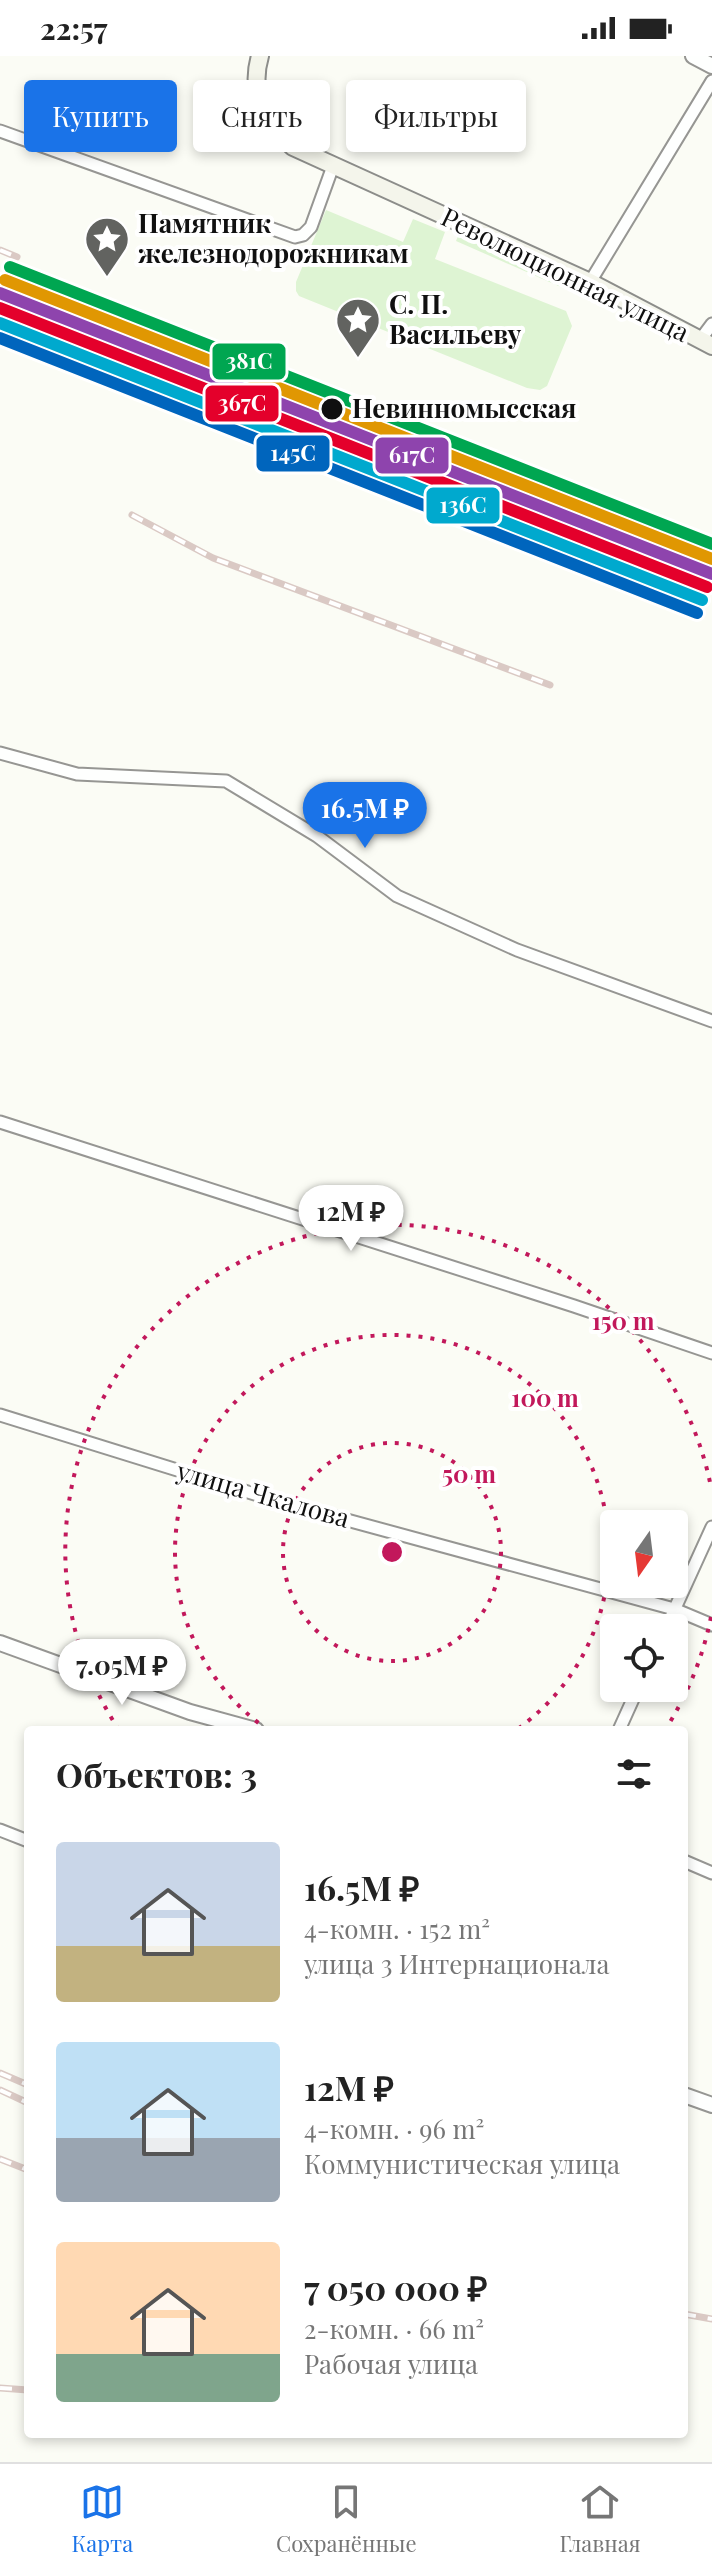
<!DOCTYPE html>
<html lang="ru">
<meta charset="utf-8">
<style>
body{margin:0;font-family:"Playfair Display",serif;background:#f6f6f6;color:#222;height:100vh;display:flex;flex-direction:column;font-size:30px;white-space:nowrap}
*{box-sizing:border-box;margin:0}
p{font-size:26px;color:#767676}
.icon{flex:none;width:44px;height:44px;fill:none;stroke:currentColor;stroke-width:2;stroke-linecap:round;stroke-linejoin:round}
.map{position:relative;flex:1;overflow:hidden}
.sheet{position:absolute;left:24px;top:1670px;width:664px;height:712px;display:flex;flex-direction:column;background:#fff;border-radius:8px;box-shadow:0 4px 12px #0003}
.sheet>*{flex:none}
.banner{position:absolute;left:24px;top:24px;width:664px;height:72px;display:flex;gap:16px}
.needle{width:52px;rotate:194deg}
.fabs{position:absolute;left:600px;top:1454px;display:grid;gap:16px}
.fabs a{display:grid;place-items:center;width:88px;height:88px;border-radius:8px;background:#fff;box-shadow:0 4px 12px #0003;font-size:40px}
.price{position:absolute;translate:-50% -68px;padding:0 18px;border-radius:28px;background:#fff;color:#222;font-size:26px;line-height:52px;filter:drop-shadow(0 2px 4px #0008)}
.price::after{content:'';position:absolute;left:50%;top:48px;width:24px;height:18px;margin-left:-12px;background:inherit;clip-path:polygon(0 0,100% 0,50% 100%)}
.price.selected{background:#1a73e8;color:#fff}
ul{padding:0;list-style:none}
li{display:flex;align-items:center;gap:24px;height:200px;padding:0 32px}
li span{display:grid;place-items:center;flex:none;width:224px;height:160px;border-radius:8px;color:#555}
li>.icon{margin-inline-start:auto}
span .icon{width:96px;height:96px;fill:#fffc;stroke-width:1}
li b{font-size:34px}
h2{display:flex;justify-content:space-between;align-items:center;height:96px;padding:0 32px;font-size:34px}
.tag{padding:0 28px;border-radius:8px;background:#fff;box-shadow:0 4px 12px #0003;font-size:28px;line-height:72px}
.tag.selected{background:#1a73e8;color:#fff}
.status{display:flex;justify-content:space-between;align-items:center;height:56px;padding:0 40px;background:#fff;direction:ltr}
.status svg{height:22px;fill:currentColor}
.dock{display:flex;justify-content:space-around;align-items:center;height:112px;border-top:2px solid #e0e0e0;background:#fff;font-size:22px;color:#767676}
.dock a{display:grid;justify-items:center;gap:4px}
.dock .selected{color:#1a73e8}
.map>svg:first-child{display:block}
.green{fill:#def4d3}
.lines{fill:none;stroke-linecap:round;stroke-linejoin:round}
.minor-casing{stroke:#969693;stroke-width:15}
.tertiary-casing{stroke:#969693;stroke-width:18}
.secondary-casing{stroke:#8c8d8a;stroke-width:20}
.minor{stroke:#fefffe;stroke-width:11}
.tertiary{stroke:#fefffe;stroke-width:14}
.secondary{stroke:#f4f5eb;stroke-width:16}
.rail-casing{stroke:#dac9c4;stroke-width:7}
.rail{stroke:#fff;stroke-width:4;stroke-dasharray:12;stroke-linecap:butt}
.rail-1-casing{stroke:#fff;stroke-width:18}
.rail-2-casing{stroke:#fff;stroke-width:18}
.rail-3-casing{stroke:#fff;stroke-width:18}
.rail-4-casing{stroke:#fff;stroke-width:18}
.rail-5-casing{stroke:#fff;stroke-width:18}
.rail-6-casing{stroke:#fff;stroke-width:18}
.rail-1{stroke:#8e44ad;stroke-width:12}
.rail-2{stroke:#e4002b;stroke-width:12}
.rail-3{stroke:#e09702;stroke-width:12}
.rail-4{stroke:#00a9ce;stroke-width:12}
.rail-5{stroke:#00a651;stroke-width:12}
.rail-6{stroke:#0065bd;stroke-width:12}
.ring{fill:none;stroke:#c2185b;stroke-width:4;stroke-dasharray:4 8}
.stop-dot{fill:#101010;stroke:#fff;stroke-width:3}
.labels{text-anchor:middle;stroke-width:8;stroke-linejoin:round;paint-order:stroke}
.poi-label{font-size:26px;font-weight:bold;fill:#101010;stroke:#fff;text-anchor:start}
.street-label{font-size:26px;fill:#101010;stroke:#fff}
.stop-label{font-size:26px;font-weight:bold;fill:#101010;stroke:#fff;text-anchor:start}
.centre{fill:#c2185b;stroke:#fff;stroke-width:4}
.ring-label{font-size:24px;text-anchor:middle;font-weight:bold;fill:#c2185b;stroke:#fff;stroke-width:8;stroke-linejoin:round;paint-order:stroke}
.line-badge{stroke:#fff;stroke-width:3}
.badge-label{font-size:22px;text-anchor:middle;font-weight:bold;fill:#fff}
</style>
<div class="status"><b>22:57</b><svg viewBox="0 0 49 12"><path d="M0 12V9h3v3zM5 12V6h3v6zM10 12V3h3v9zM15 12V0h3v12zM26 1h20v11H26zM47 4h2v5h-2z"/></svg></div>
<div class="map">
<svg width="712" height="2406" viewBox="0 0 712 2406">
<rect width="100%" height="100%" fill="#fbfcf5"/>
<!-- green -->
<g class="green">
<path d="M326 154 403 186 413 163 445 176 435 203 566 255 572 270 547 330 540 334 527 332 299 240 296 235V226Z"/>
<path d="M458 180H467L586 234 589 239 588 243 456 185Z"/>
</g>
<g class="lines">
<!-- minor casing -->
<g class="minor-casing">
<g id="minor">
<path d="M0 75 295 181 303 179 311 171 333 110"/>
<path d="M590 226 712 25"/>
<path d="M700 284 712 268"/>
<path d="M0 697 77 718 226 725 317 780 397 840 517 894 712 965"/>
<path d="M0 1066 574 1250 712 1297"/>
<path d="M0 1359 277 1445 674 1553 712 1569"/>
<path d="M666 1572 712 1471"/>
<path d="M619 1674 638 1632"/>
<path d="M0 1774 28 1785"/>
<path d="M684 1805 712 1817"/>
</g>
</g>
<!-- tertiary casing -->
<g class="tertiary-casing">
<g id="tertiary">
<path d="M693 0 712 10"/>
<path d="M0 1587 190 1656 256 1674"/>
<path d="M684 2039 712 2049"/>
</g>
</g>
<!-- secondary casing -->
<g class="secondary-casing">
<path id="secondary" d="M260 0C249 37 266 68 293 91L590 226 712 290"/>
</g>
<!-- minor -->
<use href="#minor" class="minor"/>
<!-- tertiary -->
<use href="#tertiary" class="tertiary"/>
<!-- secondary -->
<use href="#secondary" class="secondary"/>
<!-- rail casing -->
<g class="rail-casing">
<g id="rail">
<path d="M0 194 17 201"/>
<path d="M132 459 213 502 550 629"/>
<path d="M0 2017 28 2029"/>
<path d="M0 2034 28 2047"/>
<path d="M0 2103 28 2114"/>
<path d="M684 2258 712 2263"/>
<path d="M0 2332 28 2334"/>
</g>
</g>
<!-- rail -->
<use href="#rail" class="rail"/>
<!-- rail-1 casing -->
<g class="rail-1-casing">
<path id="rail-1" d="M0 237 712 518"/>
</g>
<!-- rail-2 casing -->
<g class="rail-2-casing">
<path id="rail-2" d="M0 252 707 531"/>
</g>
<!-- rail-3 casing -->
<g class="rail-3-casing">
<path id="rail-3" d="M5 224 712 503"/>
</g>
<!-- rail-4 casing -->
<g class="rail-4-casing">
<path id="rail-4" d="M0 267 702 544"/>
</g>
<!-- rail-5 casing -->
<g class="rail-5-casing">
<path id="rail-5" d="M10 211 712 488"/>
</g>
<!-- rail-6 casing -->
<g class="rail-6-casing">
<path id="rail-6" d="M0 282 697 557"/>
</g>
<!-- rail-1 -->
<use href="#rail-1" class="rail-1"/>
<!-- rail-2 -->
<use href="#rail-2" class="rail-2"/>
<!-- rail-3 -->
<use href="#rail-3" class="rail-3"/>
<!-- rail-4 -->
<use href="#rail-4" class="rail-4"/>
<!-- rail-5 -->
<use href="#rail-5" class="rail-5"/>
<!-- rail-6 -->
<use href="#rail-6" class="rail-6"/>
</g>
<!-- distance rings -->
<g class="ring">
<circle cx="392" cy="1496" r="109"/>
<path d="M268 1674A217 217 0 1 1 516 1674"/>
<path d="M711 1561A326 326 0 0 1 665 1674M119 1674A326 326 0 1 1 711 1431"/>
</g>
<!-- icons -->
<defs>
<g id="sight-pin" transform="scale(2.3)"><path d="M0 17L-7.5 6A9.5 9.5 0 1 1 7.5 6Z" fill="#626360" stroke="#fff"/><path d="M0-6L1.8-2.2L6-1.7L2.9 1.2L3.7 5.4L0 3.3L-3.7 5.4L-2.9 1.2L-6-1.7L-1.8-2.2Z" fill="#fff"/></g>
</defs>
<g fill-rule="evenodd">
<use href="#sight-pin" x="107" y="183"/>
<use href="#sight-pin" x="358" y="264"/>
</g>
<!-- markers -->
<circle class="stop-dot" cx="332" cy="353" r="12"/>
<g class="labels">
<!-- poi labels -->
<g class="poi-label">
<text x="138" y="177">Памятник<tspan x="138" dy="30">железнодорожникам</tspan></text>
<text x="389" y="258">С. П.<tspan x="389" dy="30">Васильеву</tspan></text>
</g>
<!-- street labels -->
<g class="street-label">
<text transform="translate(565 219) rotate(26)" y="9">Революционная улица</text>
<text transform="translate(263 1439) rotate(16)" y="9">улица Чкалова</text>
</g>
<!-- stop labels -->
<g class="stop-label">
<text x="352" y="362">Невинномысская</text>
</g>
</g>
<circle cx="392" cy="1496" r="12" class="centre"/>
<g class="ring-label">
<text x="623" y="1274">150 m</text>
<text x="545" y="1351">100 m</text>
<text x="469" y="1427">50 m</text>
</g>
<g class="line-badge">
<rect x="211" y="286" width="76" height="39" rx="8" fill="#00a651"/>
<rect x="204" y="328" width="76" height="39" rx="8" fill="#e4002b"/>
<rect x="255" y="378" width="76" height="39" rx="8" fill="#0065bd"/>
<rect x="374" y="380" width="76" height="39" rx="8" fill="#8e44ad"/>
<rect x="425" y="430" width="76" height="39" rx="8" fill="#00a9ce"/>
</g>
<g class="badge-label">
<text x="249" y="313">381С</text>
<text x="242" y="355">367С</text>
<text x="293" y="405">145С</text>
<text x="412" y="407">617C</text>
<text x="463" y="457">136С</text>
</g>
</svg>
<div class="fabs">
<a><svg class="needle" viewBox="-14 -14 28 28"><path d="M0-13l5 13h-10z" fill="#e53935"/><path d="M0 13l5-13h-10z" fill="#767676"/></svg></a>
<a><svg class="icon" aria-label="locate" viewBox="0 0 24 24"><circle cx="12" cy="12" r="6"/><path d="M12 2v4M12 18v4M2 12h4M18 12h4"/></svg></a>
</div>
<b class="price selected" style="left:365px;top:794px">16.5M ₽</b>
<b class="price" style="left:351px;top:1197px">12M ₽</b>
<b class="price" style="left:122px;top:1651px">7.05M ₽</b>
<div class="banner">
<a class="tag selected">Купить</a>
<a class="tag">Снять</a>
<a class="tag">Фильтры</a>
</div>
<section class="sheet">
<h2>Объектов: 3<svg class="icon" aria-label="filters" viewBox="0 0 24 24"><path d="M4 7h16M4 17h16"/><circle cx="9" cy="7" r="2"/><circle cx="15" cy="17" r="2"/></svg></h2>
<ul>
<li><span style="background:linear-gradient(#c9d6e8 65%,#c2b280 0)"><svg class="icon" aria-label="home" viewBox="0 0 24 24"><path d="M3 11l9-7 9 7M6 9v11h12V9"/></svg></span><div><b>16.5M ₽</b><p>4-комн. · 152 m²</p><p>улица 3 Интернационала</p></div></li>
<li><span style="background:linear-gradient(#bfe0f5 60%,#9aa5b1 0)"><svg class="icon" aria-label="home" viewBox="0 0 24 24"><path d="M3 11l9-7 9 7M6 9v11h12V9"/></svg></span><div><b>12M ₽</b><p>4-комн. · 96 m²</p><p>Коммунистическая улица</p></div></li>
<li><span style="background:linear-gradient(#ffd9b3 70%,#7fa58c 0)"><svg class="icon" aria-label="home" viewBox="0 0 24 24"><path d="M3 11l9-7 9 7M6 9v11h12V9"/></svg></span><div><b>7 050 000 ₽</b><p>2-комн. · 66 m²</p><p>Рабочая улица</p></div></li>
</ul>
</section>
</div>
<nav class="dock">
<a class="selected"><svg class="icon" aria-label="map" viewBox="0 0 24 24"><path d="M3 6l6-2 6 2 6-2v14l-6 2-6-2-6 2zM9 4v14M15 6v14"/></svg>Карта</a>
<a><svg class="icon" aria-label="saved" viewBox="0 0 24 24"><path d="M7 4h10v16l-5-4-5 4z"/></svg>Сохранённые</a>
<a><svg class="icon" aria-label="home" viewBox="0 0 24 24"><path d="M3 11l9-7 9 7M6 9v11h12V9"/></svg>Главная</a>
</nav>
